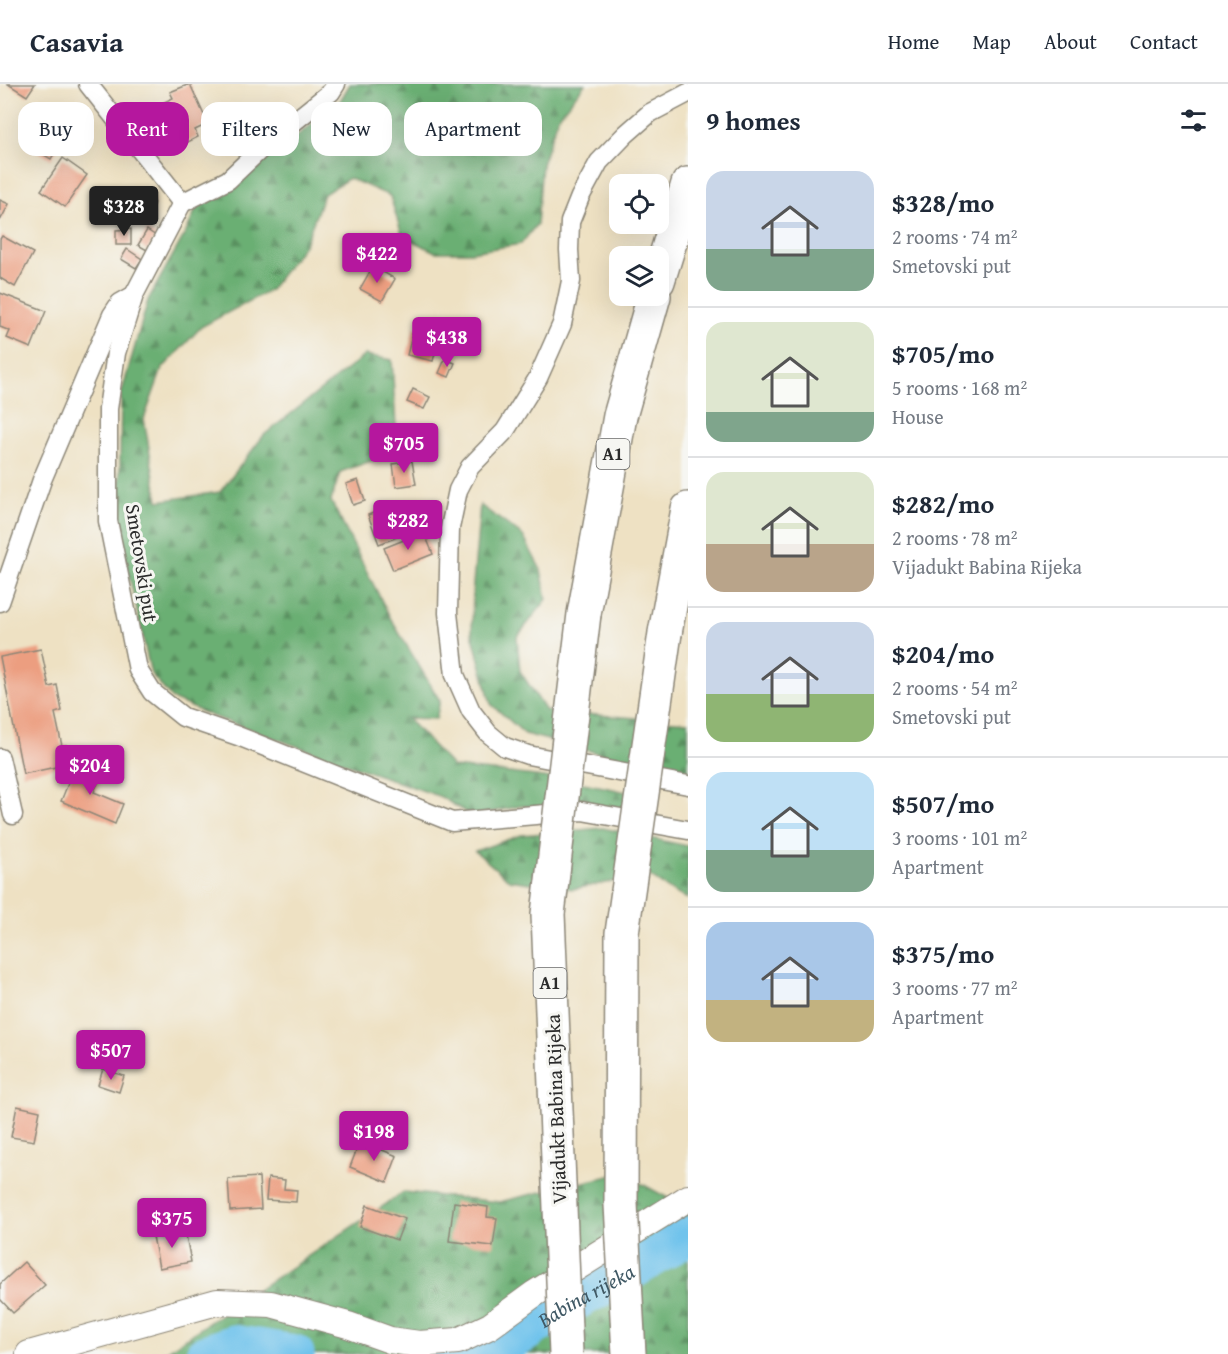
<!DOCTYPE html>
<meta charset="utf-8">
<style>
body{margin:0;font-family:"Gentium Book Plus",serif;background:#f2f2f3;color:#1f2937;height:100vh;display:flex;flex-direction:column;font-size:22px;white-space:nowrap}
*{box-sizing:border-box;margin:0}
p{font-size:20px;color:#747a83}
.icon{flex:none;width:33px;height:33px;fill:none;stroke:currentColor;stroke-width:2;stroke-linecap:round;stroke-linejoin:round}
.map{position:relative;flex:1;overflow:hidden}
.sheet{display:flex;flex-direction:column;background:#fff;width:540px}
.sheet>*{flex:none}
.hud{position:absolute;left:18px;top:18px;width:570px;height:54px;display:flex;gap:12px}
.fabs{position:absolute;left:609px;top:90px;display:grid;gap:12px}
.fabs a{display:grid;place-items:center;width:60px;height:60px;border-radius:12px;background:#fff;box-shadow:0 6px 24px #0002;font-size:30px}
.price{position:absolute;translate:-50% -51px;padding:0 14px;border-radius:6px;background:#b5179e;color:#fff;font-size:20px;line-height:39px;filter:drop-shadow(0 2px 3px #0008)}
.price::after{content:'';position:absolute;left:50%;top:36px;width:18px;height:14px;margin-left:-9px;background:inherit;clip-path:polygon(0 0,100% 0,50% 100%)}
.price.on{background:#222;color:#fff}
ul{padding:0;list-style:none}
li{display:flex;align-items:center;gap:18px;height:150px;padding:0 18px}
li+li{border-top:2px solid #e0e1e3}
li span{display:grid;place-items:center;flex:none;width:168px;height:120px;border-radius:18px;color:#555}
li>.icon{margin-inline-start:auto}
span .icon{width:72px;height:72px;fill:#fffc;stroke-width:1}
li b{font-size:26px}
h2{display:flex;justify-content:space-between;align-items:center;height:72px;padding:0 18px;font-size:26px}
.chip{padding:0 21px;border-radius:18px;background:#fff;box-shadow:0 6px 24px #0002;font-size:21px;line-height:54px}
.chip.on{background:#b5179e;color:#fff}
header{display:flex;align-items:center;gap:36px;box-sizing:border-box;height:84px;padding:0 30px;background:#fff;border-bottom:2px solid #e0e1e3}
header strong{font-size:28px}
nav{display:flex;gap:33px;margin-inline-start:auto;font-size:21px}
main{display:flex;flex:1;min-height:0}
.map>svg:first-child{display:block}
.forest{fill:url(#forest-firs);stroke:#4b6d4f;stroke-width:1.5}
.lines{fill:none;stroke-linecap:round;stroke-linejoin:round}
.river{stroke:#70c3ec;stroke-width:39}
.building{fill:#ec9e80}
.minor-casing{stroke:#8c8677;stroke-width:21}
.secondary-casing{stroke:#8c8677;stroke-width:28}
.motorway-casing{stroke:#8c8677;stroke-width:36}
.minor{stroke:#fff;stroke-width:18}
.secondary{stroke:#fff;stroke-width:26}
.motorway{stroke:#fff;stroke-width:33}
.motorway-bridge-casing{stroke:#8c8677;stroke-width:36;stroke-linecap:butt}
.motorway-bridge{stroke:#fff;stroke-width:33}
.labels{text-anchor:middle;stroke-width:6;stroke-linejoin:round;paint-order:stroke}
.shield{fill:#f6f6f2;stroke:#686867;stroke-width:1.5}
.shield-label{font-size:18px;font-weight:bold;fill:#2b2b2b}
.street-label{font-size:20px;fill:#2b2b2b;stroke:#f6f6f2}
.water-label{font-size:21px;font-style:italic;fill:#405965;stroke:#f6f6f2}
</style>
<header>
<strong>Casavia</strong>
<nav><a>Home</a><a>Map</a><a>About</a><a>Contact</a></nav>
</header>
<main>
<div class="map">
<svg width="688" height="1270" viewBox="0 0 688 1270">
<defs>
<pattern id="forest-firs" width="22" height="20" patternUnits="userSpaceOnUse" patternTransform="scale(1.5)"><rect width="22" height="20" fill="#6baf73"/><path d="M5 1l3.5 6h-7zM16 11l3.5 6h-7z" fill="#588f5f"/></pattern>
</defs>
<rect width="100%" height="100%" fill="#f6f6f2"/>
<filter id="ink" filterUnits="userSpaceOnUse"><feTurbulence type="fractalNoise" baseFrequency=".0167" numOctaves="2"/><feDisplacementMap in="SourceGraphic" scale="12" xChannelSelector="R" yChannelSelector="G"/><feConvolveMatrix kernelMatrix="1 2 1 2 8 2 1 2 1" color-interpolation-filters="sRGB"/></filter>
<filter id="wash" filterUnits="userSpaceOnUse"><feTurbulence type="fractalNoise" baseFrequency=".008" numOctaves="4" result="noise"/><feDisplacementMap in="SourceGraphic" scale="24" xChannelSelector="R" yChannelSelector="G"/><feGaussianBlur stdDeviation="1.35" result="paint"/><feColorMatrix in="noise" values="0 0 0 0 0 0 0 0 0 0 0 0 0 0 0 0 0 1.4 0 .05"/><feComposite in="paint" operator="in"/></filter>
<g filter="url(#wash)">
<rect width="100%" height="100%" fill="#eee1c3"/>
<!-- forest -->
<g class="forest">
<path d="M350 0H585L558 33 542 80 537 140 521 160 471 168H435L402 151 390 112 349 94 324 110 305 160 270 206 201 243 162 285 144 335 158 417 220 408 264 351 365 271 392 276 396 343 374 376 340 388 331 417 392 537 440 617 436 635 407 634 453 683C516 690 583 695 645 713L646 731 614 727 521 722 472 732 441 713 212 632 172 615 151 590 119 446 121 311 148 216 187 146 196 125 287 60 340 17Z"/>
<path d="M480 421 523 452 541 486 547 515 517 553 520 587 546 627 688 638V690L682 691 525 650 491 620 472 549 473 500Z"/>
<path d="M603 744 688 762V815L675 809 648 791 573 805 509 796 475 767 521 751Z"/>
<path d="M622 1089 688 1125V1270H162L404 1108 499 1118Z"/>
</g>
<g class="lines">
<!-- river -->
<g class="river">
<path d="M205 1270 233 1260 295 1270"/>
<path id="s1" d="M447 1270 504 1262 566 1222 624 1191 688 1152"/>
</g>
</g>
<g id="blocks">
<!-- building -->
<g class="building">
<path d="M8 0H35L27 12Z"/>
<path d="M190 0 208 40 195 46 198 53 180 62 160 20 173 14 170 8Z"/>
<path d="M47 32 69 45 51 75 29 62Z"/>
<path d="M63 74 87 91 65 123 41 106Z"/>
<path d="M123 110 154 117 150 138 118 130Z"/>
<path d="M0 116 9 120 0 137Z"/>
<path d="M131 145V161H116V146Z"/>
<path d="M147 146 156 152 147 166 138 161Z"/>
<path d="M2 152 33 169 15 203 0 194V155Z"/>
<path d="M127 165 142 175 136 184 121 175Z"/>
<path d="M373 182 395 195 382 217 360 205Z"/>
<path d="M0 209 46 227 31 264 7 254 10 247 0 243Z"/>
<path d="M414 244 440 250 433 277 407 271Z"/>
<path d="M445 275 455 279 449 293 439 289Z"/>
<path d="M413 305 430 313 424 325 407 318Z"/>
<path d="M412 377 416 400 396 403 393 380Z"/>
<path d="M358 396 365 417 353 421 346 400Z"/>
<path d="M405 417 416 446 379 460 368 431Z"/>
<path d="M424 448 433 470 393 486 384 464Z"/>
<path d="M41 565 49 603 57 601 62 627 55 629 62 662 66 661 70 680 23 690 0 573Z"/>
<path d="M76 680 101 691 94 708 123 720 115 740 61 717Z"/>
<path d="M103 985 124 992 119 1008 98 1001Z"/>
<path d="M17 1022 40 1027 34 1057 11 1053Z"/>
<path d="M360 1057 397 1072 387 1098 350 1083Z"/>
<path d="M259 1093 261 1125 230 1127 228 1095Z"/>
<path d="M268 1094 285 1096 284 1105 297 1106 296 1118 266 1116Z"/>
<path d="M454 1118 488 1123 487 1133 497 1134 493 1162 449 1157Z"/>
<path d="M367 1121 405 1135 397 1156 360 1143Z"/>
<path d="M185 1146 191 1178 159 1184 153 1152Z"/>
<path d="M24 1178 45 1201 13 1229 0 1215V1200Z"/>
</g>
</g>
</g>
<g filter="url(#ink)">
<use href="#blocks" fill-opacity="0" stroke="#8c8677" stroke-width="1.5"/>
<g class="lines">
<!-- minor casing -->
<g class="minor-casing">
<g id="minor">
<path d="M88 0 182 119 134 211 116 269 108 325V437L138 586 152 608 183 633 238 652 452 738 582 727 688 746"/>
<path d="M688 9 650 29 626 50 599 78 580 113 570 138 569 166 571 197 562 240 538 294 505 347 470 383 458 406 450 444 448 529 455 591 471 627 488 649 505 663 528 671 688 701"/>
<path d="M182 119 228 96 265 61 331 8 336 0"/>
<path d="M0 518 42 396 112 231 120 219 134 211"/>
<path d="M0 674 13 731"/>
</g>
</g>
<!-- secondary casing -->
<g class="secondary-casing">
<path id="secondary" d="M29 1270 217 1218 271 1220 348 1241 390 1256 419 1260 458 1257 490 1242 534 1210 688 1114"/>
</g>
<!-- motorway casing -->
<g class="motorway-casing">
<g id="motorway">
<path d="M658 197 688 100"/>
<path d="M584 530 620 332 654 212"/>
<path d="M665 549 688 425"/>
</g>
</g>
<!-- minor -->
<use href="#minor" class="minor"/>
<!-- secondary -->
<use href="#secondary" class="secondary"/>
<!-- motorway -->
<use href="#motorway" class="motorway"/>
<!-- motorway-bridge casing -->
<g class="motorway-bridge-casing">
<g id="motorway-bridge">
<path d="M566 1270 548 830 584 530"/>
<path d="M629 1270 621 1120 622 849 665 549"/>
</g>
</g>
<!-- motorway-bridge -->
<use href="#motorway-bridge" class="motorway-bridge"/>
</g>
</g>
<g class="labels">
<!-- shield labels -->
<g class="shield">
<rect x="596.5" y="355" width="33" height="30" rx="4.5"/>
<rect x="533.5" y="884" width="33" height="30" rx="4.5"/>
</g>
<g class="shield-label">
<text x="613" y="376">A1</text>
<text x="550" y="905">A1</text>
</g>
<!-- street labels -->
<g class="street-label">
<text transform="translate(142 479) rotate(81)" y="7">Smetovski put</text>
<text transform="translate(556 1025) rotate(-92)" y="7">Vijadukt Babina Rijeka</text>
</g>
<!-- water labels -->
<g class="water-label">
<text dy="7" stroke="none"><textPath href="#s1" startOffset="154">Babina rijeka</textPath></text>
</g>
</g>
</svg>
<div class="fabs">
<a><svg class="icon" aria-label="locate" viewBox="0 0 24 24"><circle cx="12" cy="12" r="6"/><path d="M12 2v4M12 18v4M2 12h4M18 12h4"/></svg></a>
<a><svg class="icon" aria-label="layers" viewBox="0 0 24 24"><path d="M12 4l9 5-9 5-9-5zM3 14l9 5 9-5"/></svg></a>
</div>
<b class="price on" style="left:124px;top:153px">$328</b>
<b class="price" style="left:377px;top:200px">$422</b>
<b class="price" style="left:447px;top:284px">$438</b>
<b class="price" style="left:404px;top:390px">$705</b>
<b class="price" style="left:408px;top:467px">$282</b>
<b class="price" style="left:90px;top:712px">$204</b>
<b class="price" style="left:111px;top:997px">$507</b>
<b class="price" style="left:374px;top:1078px">$198</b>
<b class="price" style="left:172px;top:1165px">$375</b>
<div class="hud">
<a class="chip">Buy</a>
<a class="chip on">Rent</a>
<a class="chip">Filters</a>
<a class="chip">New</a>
<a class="chip">Apartment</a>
</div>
</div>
<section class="sheet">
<h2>9 homes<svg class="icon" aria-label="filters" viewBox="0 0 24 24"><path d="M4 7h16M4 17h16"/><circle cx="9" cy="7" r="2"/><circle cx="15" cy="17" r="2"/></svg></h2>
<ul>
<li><span style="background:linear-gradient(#c9d6e8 65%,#7fa58c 0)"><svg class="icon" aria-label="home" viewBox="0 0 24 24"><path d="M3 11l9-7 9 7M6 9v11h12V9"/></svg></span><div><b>$328/mo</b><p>2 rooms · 74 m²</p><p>Smetovski put</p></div></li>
<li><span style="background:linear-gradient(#dfe7d0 75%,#7fa58c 0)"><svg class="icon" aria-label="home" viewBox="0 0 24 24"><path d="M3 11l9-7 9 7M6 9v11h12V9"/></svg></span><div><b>$705/mo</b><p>5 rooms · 168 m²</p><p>House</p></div></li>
<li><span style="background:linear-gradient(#dfe7d0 60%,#b9a48a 0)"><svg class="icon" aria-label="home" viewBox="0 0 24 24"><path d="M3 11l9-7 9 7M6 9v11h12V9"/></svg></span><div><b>$282/mo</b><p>2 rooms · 78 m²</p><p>Vijadukt Babina Rijeka</p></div></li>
<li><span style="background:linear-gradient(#c9d6e8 60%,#8fb573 0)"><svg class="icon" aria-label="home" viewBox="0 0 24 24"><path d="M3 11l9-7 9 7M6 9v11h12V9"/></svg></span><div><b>$204/mo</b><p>2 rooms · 54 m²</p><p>Smetovski put</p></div></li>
<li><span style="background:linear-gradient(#bfe0f5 65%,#7fa58c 0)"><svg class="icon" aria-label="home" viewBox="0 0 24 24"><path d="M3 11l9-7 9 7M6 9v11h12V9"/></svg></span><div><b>$507/mo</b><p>3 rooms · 101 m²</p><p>Apartment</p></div></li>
<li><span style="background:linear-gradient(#a9c7e8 65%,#c2b280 0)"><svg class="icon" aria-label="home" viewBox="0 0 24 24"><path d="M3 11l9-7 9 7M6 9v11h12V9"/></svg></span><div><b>$375/mo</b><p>3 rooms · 77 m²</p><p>Apartment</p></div></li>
</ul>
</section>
</main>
